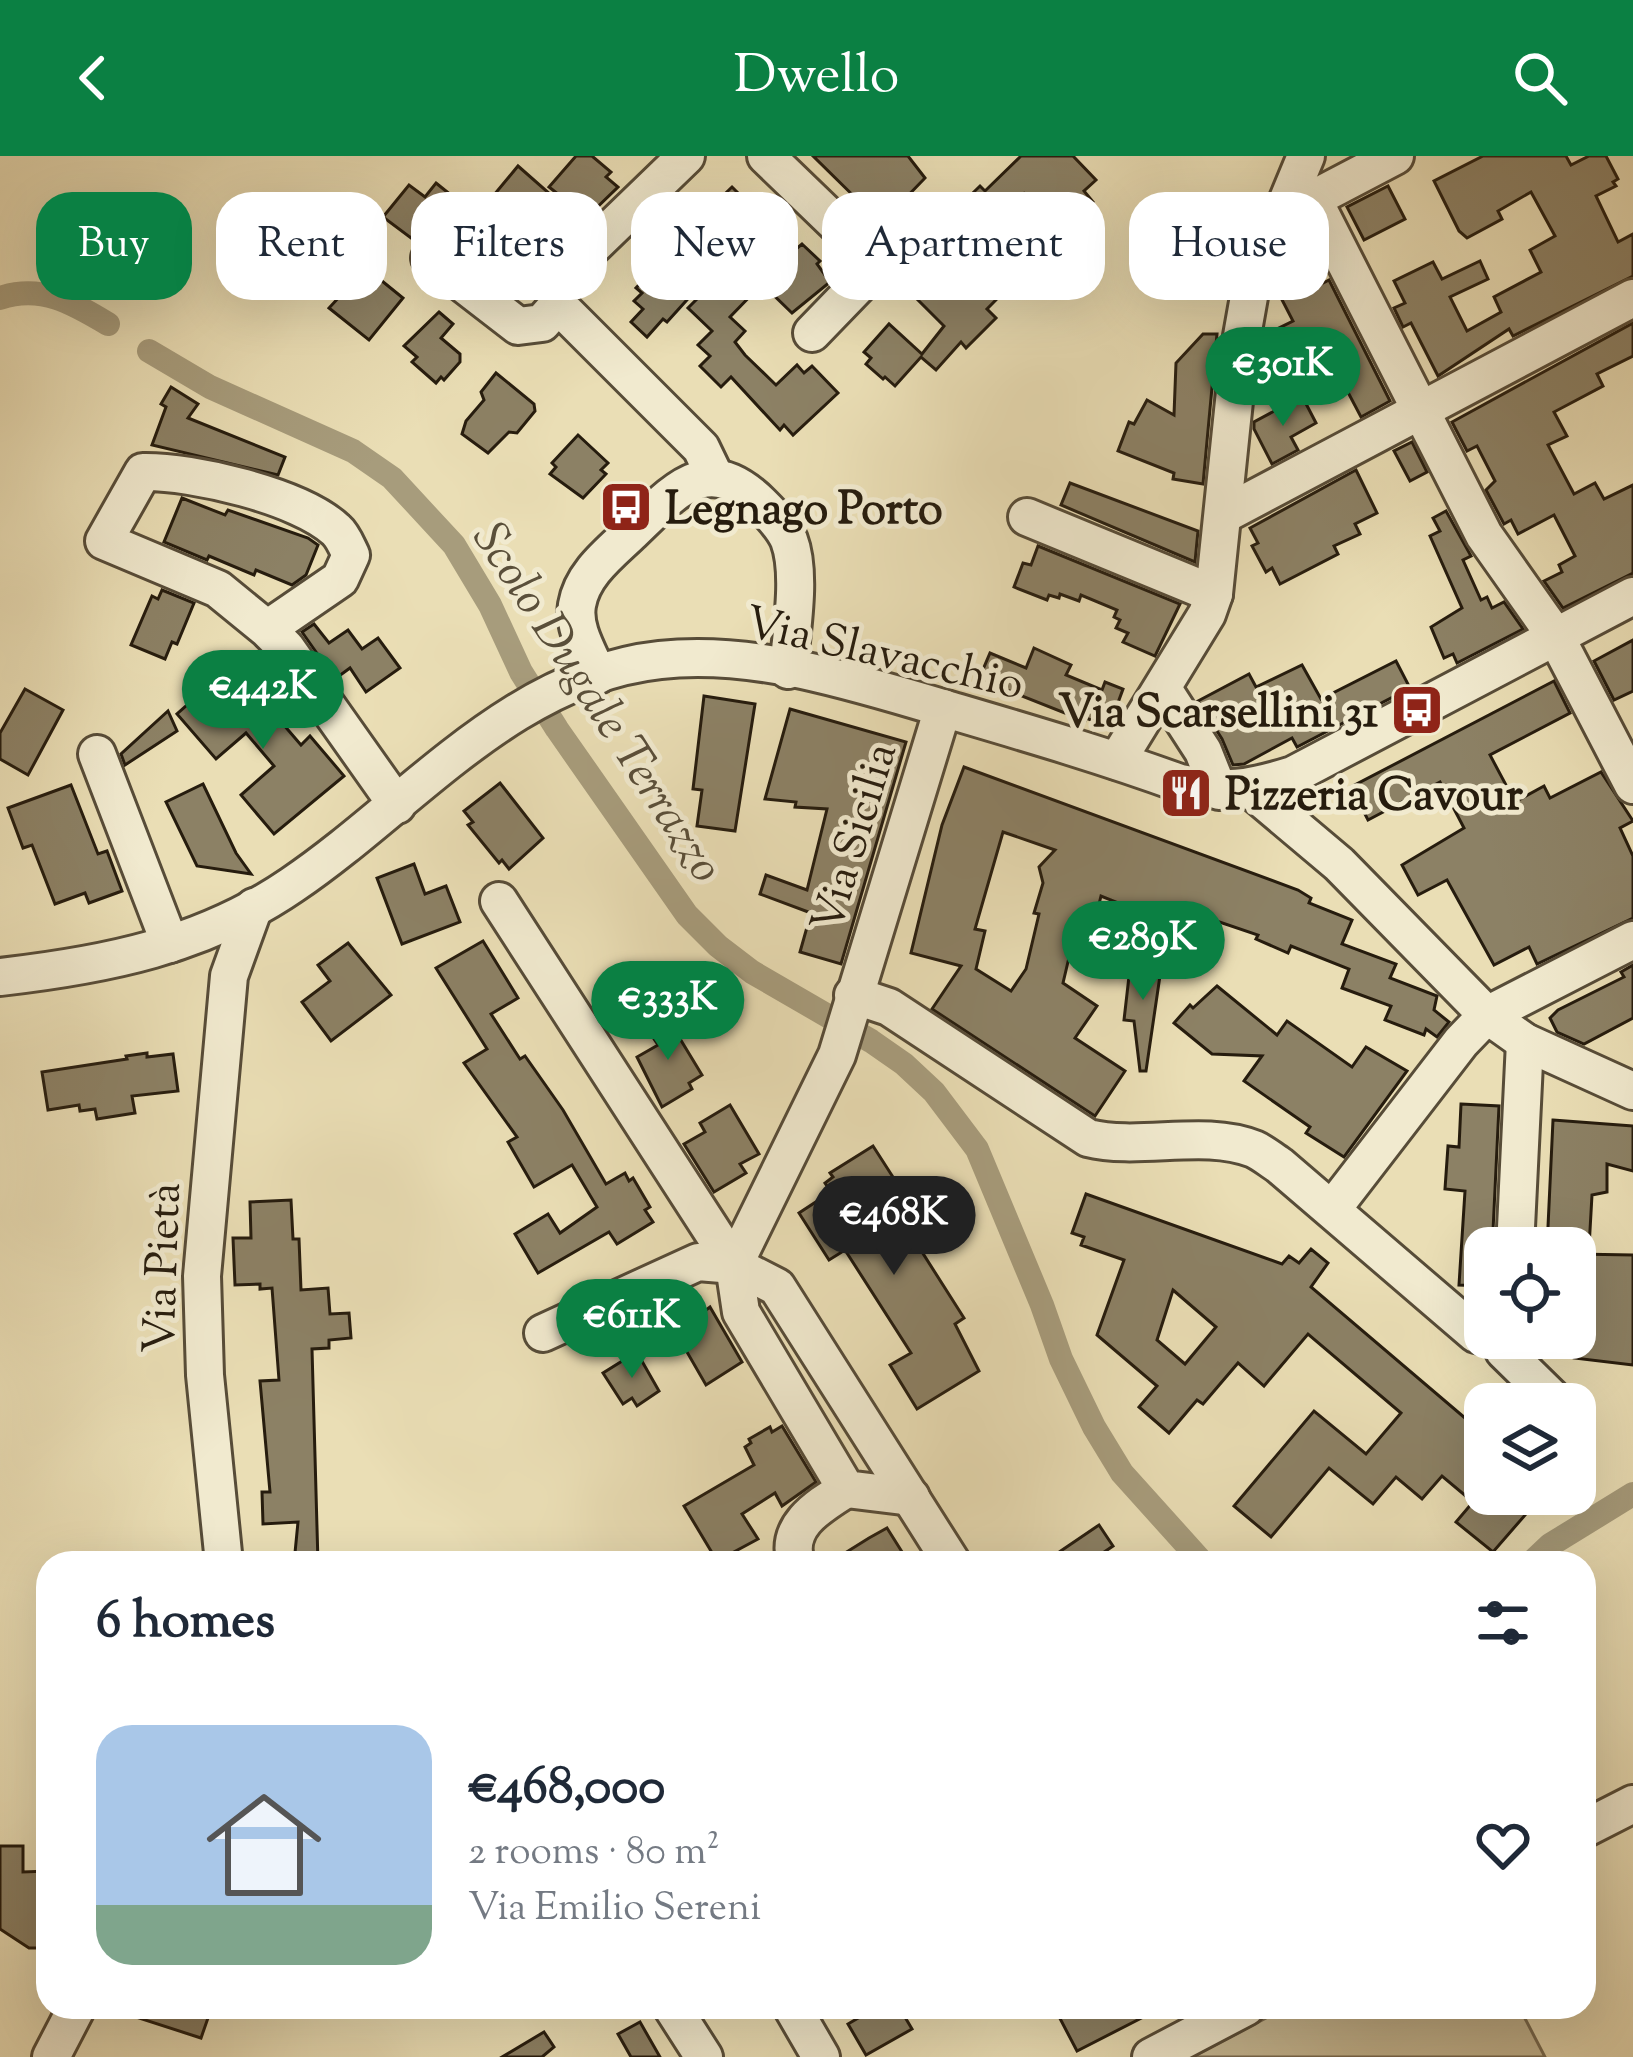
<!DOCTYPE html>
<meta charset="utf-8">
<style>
body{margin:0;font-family:"Sorts Mill Goudy",serif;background:#f2f2f3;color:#1f2937;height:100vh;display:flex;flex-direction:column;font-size:45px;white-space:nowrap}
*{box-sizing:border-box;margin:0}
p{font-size:39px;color:#747a83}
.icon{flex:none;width:66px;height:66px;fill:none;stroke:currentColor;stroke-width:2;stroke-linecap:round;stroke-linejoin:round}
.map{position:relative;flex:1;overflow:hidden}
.drawer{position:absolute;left:36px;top:1395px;width:1560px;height:468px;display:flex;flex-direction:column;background:#fff;border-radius:36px;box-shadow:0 12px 48px #0002}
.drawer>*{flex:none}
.hud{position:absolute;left:36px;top:36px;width:1563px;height:108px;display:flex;gap:24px}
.controls{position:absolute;left:1464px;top:1071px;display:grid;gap:24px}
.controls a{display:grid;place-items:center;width:132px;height:132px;border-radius:24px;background:#fff;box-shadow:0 12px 48px #0002;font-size:60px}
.price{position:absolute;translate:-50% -102px;padding:0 27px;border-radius:42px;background:#0b8043;color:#fff;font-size:39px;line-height:78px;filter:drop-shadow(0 3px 6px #0008)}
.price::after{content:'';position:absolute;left:50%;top:72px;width:36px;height:27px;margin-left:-18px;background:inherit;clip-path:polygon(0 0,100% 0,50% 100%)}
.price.selected{background:#222;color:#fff}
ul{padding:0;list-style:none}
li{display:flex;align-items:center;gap:36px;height:300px;padding:0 60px}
li span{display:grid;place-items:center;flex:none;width:336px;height:240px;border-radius:36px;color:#555}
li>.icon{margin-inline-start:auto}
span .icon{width:144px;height:144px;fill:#fffc;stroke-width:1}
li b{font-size:51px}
h2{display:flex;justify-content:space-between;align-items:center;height:144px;padding:0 60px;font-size:51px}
.chip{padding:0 42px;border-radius:36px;background:#fff;box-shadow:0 12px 48px #0002;font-size:42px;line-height:108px}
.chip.selected{background:#0b8043;color:#fff}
header{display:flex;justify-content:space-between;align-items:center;height:156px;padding:0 60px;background:#0b8043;color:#fff;font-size:54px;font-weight:600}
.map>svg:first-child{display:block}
.green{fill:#c9bd99;stroke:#786c54;stroke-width:3}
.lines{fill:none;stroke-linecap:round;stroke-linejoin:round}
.canal{stroke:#a79c7c;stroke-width:24}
.building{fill:#8c8165;stroke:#261c0e;stroke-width:3;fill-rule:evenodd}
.minor-casing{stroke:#574c38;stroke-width:42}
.minor{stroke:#f1eacf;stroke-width:36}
.labels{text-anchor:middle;stroke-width:10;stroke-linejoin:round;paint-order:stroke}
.poi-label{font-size:45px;font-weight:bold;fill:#261c0e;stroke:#f1eacf;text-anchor:start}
.street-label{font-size:45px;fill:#261c0e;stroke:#f1eacf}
.water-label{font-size:48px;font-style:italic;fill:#5a4f3a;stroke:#f1eacf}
</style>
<header><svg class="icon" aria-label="back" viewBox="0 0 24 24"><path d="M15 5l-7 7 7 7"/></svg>Dwello<svg class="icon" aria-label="search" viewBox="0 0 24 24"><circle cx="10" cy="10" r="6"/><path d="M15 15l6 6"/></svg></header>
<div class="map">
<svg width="1633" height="1901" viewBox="0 0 1633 1901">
<rect width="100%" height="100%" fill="#eadeb5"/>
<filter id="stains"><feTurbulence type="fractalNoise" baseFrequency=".00167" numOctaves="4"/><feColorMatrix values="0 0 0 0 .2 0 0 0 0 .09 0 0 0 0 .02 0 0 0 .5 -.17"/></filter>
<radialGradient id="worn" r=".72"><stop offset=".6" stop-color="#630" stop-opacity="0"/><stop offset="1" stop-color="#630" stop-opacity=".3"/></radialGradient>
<!-- green -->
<path class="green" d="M1287 1851H1519L1545 1901H1192Z"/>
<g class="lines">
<!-- canal -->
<g class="canal">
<path d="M0 142C41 128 73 147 108 168"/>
<path d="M149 195 210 231 353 295 392 322 454 389 490 449 521 516 557 573 687 759 718 790 752 816 871 885 904 908 934 936 977 993 1042 1149 1061 1203 1094 1271 1122 1317 1203 1407"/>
<path d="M1531 1407 1550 1389 1633 1338"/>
</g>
</g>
<!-- building -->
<g class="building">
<path d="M576 0H592L611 16 606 21 618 31 587 61 549 31Z"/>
<path d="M813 0H908L925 22 895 53 891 49 877 63Z"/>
<path d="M1021 0H1073L1096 24 1084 35 1093 46 987 153 996 162 966 192 961 186 936 214 921 201 895 230 885 221 883 223 866 208 871 202 864 196 889 168 922 198 944 170 913 139 932 120 937 125 955 107 966 118 970 115 973 119 999 92 985 77 1025 37 944 69 946 63 980 30 985 35Z"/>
<path d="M1483 0H1566L1571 9 1589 0H1606L1618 23 1613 26 1616 30 1596 40 1618 86 1633 78V120L1513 180 1509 173 1438 220 1411 167 1403 171 1394 152 1405 147 1394 125 1433 106 1442 123 1480 105 1488 123 1450 141 1467 175 1501 156 1494 141 1541 116 1530 94 1555 80 1531 36 1498 55 1502 63 1467 82 1459 75 1434 25Z"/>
<path d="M518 10 550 38 518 73 540 92 535 98 545 107 534 122 524 129 520 125 514 131 482 103 493 90 469 69Z"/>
<path d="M436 27 472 56 447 87 417 74 411 82 383 61 409 29 425 41Z"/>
<path d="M1388 30 1405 63 1364 84 1347 51Z"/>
<path d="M732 31 760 59 754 64 760 70 734 95 707 68 713 63 706 56Z"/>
<path d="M802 88 820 105 817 108 830 126 792 157 759 125 792 91 795 94Z"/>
<path d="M735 105 760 130 730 161 745 175 735 186 745 199 776 229 797 209 804 217 812 210 838 237 793 279 784 269 780 274 731 221 721 231 700 210 710 200 698 189 712 175 688 152Z"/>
<path d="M661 106 694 136 667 166 663 163 647 181 631 166 643 153 634 145 642 137 636 132Z"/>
<path d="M366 112 403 142 369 184 329 152Z"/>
<path d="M1295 124 1302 138 1329 124 1390 245 1361 261 1341 223 1305 241 1280 190 1285 188 1277 173 1293 165 1277 134Z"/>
<path d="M439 156 453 168 441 182 460 198V206L444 224 441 221 436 227 412 206 417 201 404 190Z"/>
<path d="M1633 167V200L1597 218 1603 230 1554 256 1567 280 1548 289 1574 338 1595 327 1604 343 1633 329V417L1563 452 1544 425 1562 416 1559 409 1575 400 1554 359 1518 378 1511 364 1504 368 1486 334 1495 325 1477 290 1467 295 1452 266Z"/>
<path d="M1203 178H1217L1203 328 1173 323 1174 317 1118 295 1129 266 1134 268 1147 244 1174 259 1176 207Z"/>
<path d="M496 217 534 248 535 255 517 277 509 276 488 297 462 278 466 265 484 244 481 236Z"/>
<path d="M171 231 198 248 188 262 285 301 278 319 152 289 166 251 161 248Z"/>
<path d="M1302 240 1316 267 1291 281 1298 294 1272 308 1254 273V266Z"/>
<path d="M578 279 608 307 601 314 606 318 583 342 550 318 556 311 552 307Z"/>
<path d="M1412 286 1427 316 1410 325 1394 295Z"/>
<path d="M1356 314 1377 357 1355 368 1360 378 1334 390 1338 398 1280 428 1272 412 1266 416 1252 390 1258 387 1250 372Z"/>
<path d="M1070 327 1198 375 1195 406 1061 349Z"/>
<path d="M182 342 225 359 228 354 308 382 318 389 306 419 292 429 256 414 254 419 209 400 207 404 164 386Z"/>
<path d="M1446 355 1471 400 1463 404 1481 444 1487 441 1492 452 1504 446 1523 473 1457 507 1453 498 1444 502 1431 471 1462 452 1430 380 1440 375 1433 362Z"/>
<path d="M1038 390 1180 448 1155 500 1123 486 1128 477 1116 472 1120 464 1114 461 1117 454 1081 439 1079 445 1060 438 1059 442 1049 439 1047 444 1014 431 1023 407 1031 409Z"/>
<path d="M162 434 194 447 177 488 172 486 165 503 131 489 152 440 158 443Z"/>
<path d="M314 468 329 487 348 474 362 493 378 482 400 512 366 536 350 512 335 523 302 476Z"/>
<path d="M1633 484V535L1614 544 1594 505Z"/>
<path d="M1034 492 1071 509 1066 519 1102 534 1105 526 1123 533 1109 571 1086 562 1085 565 979 523 990 497 1026 512Z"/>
<path d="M1396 505 1410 532 1297 591 1292 582 1244 608 1233 609 1222 583 1198 545 1249 518 1256 531 1302 509 1321 543Z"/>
<path d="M221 519 247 550 259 540 301 589 310 580 344 620 274 678 241 639 274 610 246 577 216 603 177 558Z"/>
<path d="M1554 525 1570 557 1490 599 1515 646 1544 630 1550 642 1601 616 1633 665 1620 672 1633 700V762L1537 808 1529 791 1494 809 1447 724 1418 739 1402 709 1464 672 1440 626 1368 664 1351 631Z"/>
<path d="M25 533 63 554 28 619 0 603V577Z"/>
<path d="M704 540 755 548 735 675 697 670 702 634 693 633Z"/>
<path d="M790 553 906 586 841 808 800 796 811 757 760 738 766 719 807 734 827 653 795 651 796 646 765 643Z"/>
<path d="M168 555 177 575 125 609 121 598Z"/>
<path d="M964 611 1298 734 1311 742 1309 747 1352 764 1342 788 1396 808 1390 822 1437 840 1434 854 1449 866 1437 881 1426 873 1424 879 1385 864 1391 850 1342 832 1349 813 1291 790 1288 797 1256 783 1258 779 1187 755 1176 784 1136 769 1141 756 1101 740 1087 797 1071 793 1063 827 1097 850 1075 882 1125 915 1095 960 932 853 961 810 911 797 942 669ZM1003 676 1055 694 1039 711 1043 727 1034 757 1039 758 1026 813 1011 835 976 813 985 775 975 773Z"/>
<path d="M500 627 543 682 509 713 502 704 499 707 468 669 473 666 464 655Z"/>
<path d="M203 628 236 697 251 718 197 710 166 646Z"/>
<path d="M71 629 98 698 107 695 122 735 89 747 85 737 55 748 32 689 23 692 8 652Z"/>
<path d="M414 708 425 738 446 730 460 766 402 788 377 722Z"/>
<path d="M483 785 518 842 491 858 520 903 525 900 563 954 606 1028 625 1017 629 1025 633 1022 650 1051 645 1054 653 1066 617 1088 609 1076 538 1117 515 1078 548 1058 560 1077 597 1051 572 1009 534 1031 508 986 517 981 464 907 487 893 436 812Z"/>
<path d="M348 787 391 839 331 885 302 846 330 825 318 809Z"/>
<path d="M1131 803 1162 806 1146 915H1140L1134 865 1124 864Z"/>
<path d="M1633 809V862L1584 888 1557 876 1550 862 1558 854 1624 821 1621 816Z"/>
<path d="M1217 830 1277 879 1287 865 1352 911 1366 891 1407 915 1344 1001 1306 977 1310 971 1244 925 1262 900 1212 898 1174 867 1190 849 1193 852Z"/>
<path d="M665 858 702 919 689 927 692 933 662 951 637 901 658 889 646 871Z"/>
<path d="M147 897V901L173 898 178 935 132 940 135 957 97 963 95 953 80 955 79 949 48 954 42 916 127 903 126 900Z"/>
<path d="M1461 948 1499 950 1493 1075 1485 1074V1130L1459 1129 1465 1035 1445 1033 1448 990 1459 991Z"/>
<path d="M730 949 759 998 740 1008 746 1017 714 1036 684 988 705 976 700 967Z"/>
<path d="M1553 964 1633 970V1015L1607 1008V1036L1592 1039 1589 1092H1547Z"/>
<path d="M873 990 900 1032 865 1054 887 1088 906 1077 922 1096 964 1162 955 1168 979 1215 917 1253 890 1209 911 1197 845 1094 829 1104 799 1057 831 1036 825 1027 833 1021 830 1017Z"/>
<path d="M1086 1038 1282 1108 1289 1100 1299 1107 1311 1093 1328 1107 1311 1131 1485 1279V1338H1517L1532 1351 1493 1396 1456 1366 1473 1346 1442 1320 1422 1343 1396 1321 1373 1348 1329 1312 1271 1381 1234 1350 1314 1255 1366 1298 1401 1257 1308 1178 1264 1230 1238 1207 1203 1248 1197 1244 1169 1277 1139 1251 1157 1230 1097 1179 1124 1104 1081 1089 1084 1081 1072 1077ZM1173 1134 1216 1171 1185 1208 1157 1184Z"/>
<path d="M291 1044 293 1083H299L301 1134 328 1132 330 1158 349 1157 351 1182 329 1184V1192L312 1193 318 1407H294L298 1366 263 1368 262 1336H270L260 1225 279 1224 272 1132 260 1133V1128L235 1129 233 1082H251L250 1046Z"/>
<path d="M1575 1098 1633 1099V1209L1574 1202Z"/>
<path d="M710 1151 742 1206 706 1229 676 1177Z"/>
<path d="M639 1200 659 1235 637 1250 632 1242 623 1248 603 1217 627 1202 630 1206Z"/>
<path d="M782 1270 816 1326 782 1350 775 1337 742 1358 758 1383 717 1405 684 1350 754 1309 745 1291 751 1287 749 1283 770 1271 772 1276Z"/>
<path d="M1099 1369 1113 1390 1088 1407H1043Z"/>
<path d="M887 1372 909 1407H829L869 1382Z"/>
<path d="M0 1690H23V1716L48 1715V1792H29L0 1773Z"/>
<path d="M114 1851H179L208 1862 201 1882 114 1854Z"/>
<path d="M877 1851H899L912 1873 866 1899 848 1868Z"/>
<path d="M1054 1851H1163L1077 1895Z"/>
<path d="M640 1866 660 1901H631L618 1878Z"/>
<path d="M544 1876 554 1891 542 1901H502Z"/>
</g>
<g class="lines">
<!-- minor casing -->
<g class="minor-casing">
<g id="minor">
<path d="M686 0 564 118 558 149 701 292 715 321"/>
<path d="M766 0 878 108"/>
<path d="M1313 43 1484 379 1556 481 1633 629"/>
<path d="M1290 45 1313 43 1395 0"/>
<path d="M430 102 518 170 542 167 558 149"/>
<path d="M812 177 924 61"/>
<path d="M1225 358 1633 142"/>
<path d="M1027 361 1214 438"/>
<path d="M267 473 218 433 104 385 143 316C192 315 300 340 336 374 343 380 347 391 351 399L340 423 267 473 286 492 397 649"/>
<path d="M598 519C589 497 573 473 577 449 582 418 610 397 632 376 675 335 707 294 761 348 771 358 783 370 789 384 802 418 791 478 788 514"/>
<path d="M1163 533 1203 595 1219 635"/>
<path d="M97 598 170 788"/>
<path d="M1117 605 1207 458 1214 438 1239 197 1250 135 1306 0"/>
<path d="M1250 633 1339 708 1487 859 1525 886 1633 935"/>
<path d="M499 745 734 1109 741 1156 846 1333 911 1341"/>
<path d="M0 821C105 809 203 790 292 729 409 650 511 520 660 504 755 493 856 527 946 553 1024 576 1103 599 1180 627 1226 636 1248 633 1293 619L1633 440"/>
<path d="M853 839 889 851 1088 982C1141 995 1203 973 1254 993 1263 997 1271 1004 1279 1009L1476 1178 1485 1180"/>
<path d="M1328 1050 1340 1043 1461 886 1487 859 1633 784"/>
<path d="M1515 1092 1525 886"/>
<path d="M734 1109 837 899 943 552"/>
<path d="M543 1177 698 1106 734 1109 777 1131 952 1407"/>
<path d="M1499 1182 1504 1195 1558 1248"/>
<path d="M224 1407 205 1219 202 1120 229 820 254 751"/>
<path d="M796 1407C784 1370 819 1350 846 1333"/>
<path d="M1584 1673 1633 1648"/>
<path d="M672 1851 704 1901"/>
<path d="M792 1851 821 1901"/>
<path d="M51 1901 77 1851"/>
<path d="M1151 1901 1246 1851"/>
</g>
</g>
<!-- minor -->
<use href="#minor" class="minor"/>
</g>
<!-- icons -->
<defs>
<g id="bus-square" transform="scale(2.7)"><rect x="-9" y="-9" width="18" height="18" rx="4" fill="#8f2418" stroke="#f1eacf"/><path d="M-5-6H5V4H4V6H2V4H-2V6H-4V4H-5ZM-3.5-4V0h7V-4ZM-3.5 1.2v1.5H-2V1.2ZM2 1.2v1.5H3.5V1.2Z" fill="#fff"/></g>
<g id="restaurant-square" transform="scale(2.7)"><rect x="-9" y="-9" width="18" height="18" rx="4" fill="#8f2418" stroke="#f1eacf"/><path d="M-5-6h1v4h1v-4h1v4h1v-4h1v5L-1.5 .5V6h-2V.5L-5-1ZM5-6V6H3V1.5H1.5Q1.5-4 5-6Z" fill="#fff"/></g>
</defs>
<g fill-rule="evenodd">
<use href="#bus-square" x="626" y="351"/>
<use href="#bus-square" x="1417" y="554"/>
<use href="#restaurant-square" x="1186" y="637"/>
</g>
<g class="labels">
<!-- poi labels -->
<g class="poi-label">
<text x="665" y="367">Legnago Porto</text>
<text x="1378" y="570" text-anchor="end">Via Scarsellini 31</text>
<text x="1225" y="653">Pizzeria Cavour</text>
</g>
<!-- street labels -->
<g class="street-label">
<text transform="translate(885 495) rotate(13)" y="16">Via Slavacchio</text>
<text transform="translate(852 681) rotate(-73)" y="16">Via Sicilia</text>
<text transform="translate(160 1112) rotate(-88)" y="16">Via Pietà</text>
</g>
<!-- water labels -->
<g class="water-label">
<text transform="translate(600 545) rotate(57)" y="17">Scolo Dugale Terrazzo</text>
</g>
</g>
<rect width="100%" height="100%" filter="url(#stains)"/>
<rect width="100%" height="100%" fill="url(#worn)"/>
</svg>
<div class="controls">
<a><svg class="icon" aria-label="locate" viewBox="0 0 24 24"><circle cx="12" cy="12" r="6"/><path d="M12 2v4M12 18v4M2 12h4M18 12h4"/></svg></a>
<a><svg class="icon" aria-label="layers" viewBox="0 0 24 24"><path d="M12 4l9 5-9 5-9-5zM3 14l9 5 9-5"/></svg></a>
</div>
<b class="price" style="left:1283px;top:273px">€301K</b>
<b class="price" style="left:263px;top:596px">€442K</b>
<b class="price" style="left:1143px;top:847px">€289K</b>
<b class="price" style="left:668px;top:907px">€333K</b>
<b class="price selected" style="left:894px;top:1122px">€468K</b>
<b class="price" style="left:632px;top:1225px">€611K</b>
<div class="hud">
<a class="chip selected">Buy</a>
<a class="chip">Rent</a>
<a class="chip">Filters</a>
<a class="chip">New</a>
<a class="chip">Apartment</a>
<a class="chip">House</a>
</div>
<section class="drawer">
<h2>6 homes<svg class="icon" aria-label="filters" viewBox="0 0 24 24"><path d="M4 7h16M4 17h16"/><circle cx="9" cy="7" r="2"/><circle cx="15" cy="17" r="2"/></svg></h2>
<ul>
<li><span style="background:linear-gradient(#a9c7e8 75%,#7fa58c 0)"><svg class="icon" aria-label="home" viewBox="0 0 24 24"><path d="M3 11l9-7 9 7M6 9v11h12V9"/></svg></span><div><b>€468,000</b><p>2 rooms · 80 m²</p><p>Via Emilio Sereni</p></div><svg class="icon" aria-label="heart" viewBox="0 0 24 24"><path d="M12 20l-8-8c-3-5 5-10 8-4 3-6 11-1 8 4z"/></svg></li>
</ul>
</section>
</div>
